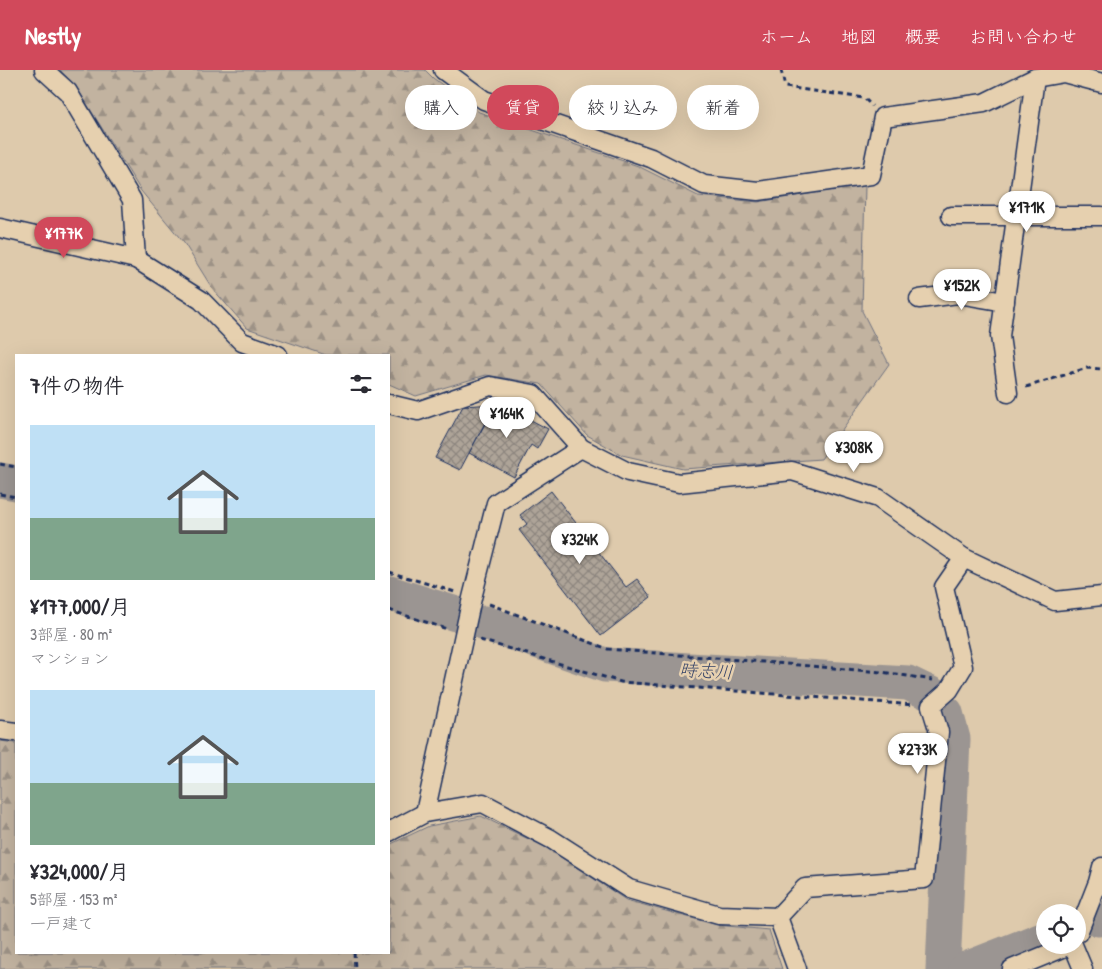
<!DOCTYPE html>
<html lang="ja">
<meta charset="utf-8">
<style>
body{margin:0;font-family:"Patrick Hand","Klee One",sans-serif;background:#f7f7f7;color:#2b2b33;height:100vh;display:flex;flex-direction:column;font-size:19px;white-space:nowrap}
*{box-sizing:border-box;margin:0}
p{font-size:16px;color:#7c7c81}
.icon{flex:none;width:28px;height:28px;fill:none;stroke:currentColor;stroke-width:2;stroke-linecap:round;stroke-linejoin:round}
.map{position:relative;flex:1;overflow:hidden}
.drawer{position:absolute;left:15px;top:284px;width:375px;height:600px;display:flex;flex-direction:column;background:#fff;border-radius:0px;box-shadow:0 5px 20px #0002}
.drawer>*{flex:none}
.guide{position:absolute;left:405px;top:15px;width:475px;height:45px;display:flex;gap:10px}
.tools{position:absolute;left:1036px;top:834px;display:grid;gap:10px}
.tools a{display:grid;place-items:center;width:50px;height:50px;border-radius:50%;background:#fff;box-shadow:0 5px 20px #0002;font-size:25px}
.price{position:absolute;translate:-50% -42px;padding:0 11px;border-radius:18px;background:#fff;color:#222;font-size:16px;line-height:32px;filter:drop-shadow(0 1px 2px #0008)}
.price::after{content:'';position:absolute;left:50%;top:30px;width:15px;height:11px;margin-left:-8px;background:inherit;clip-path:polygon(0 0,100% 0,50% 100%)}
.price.selected{background:#d1495b;color:#fff}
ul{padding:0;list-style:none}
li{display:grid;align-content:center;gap:10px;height:265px;padding:0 15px}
li span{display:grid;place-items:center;height:155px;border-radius:0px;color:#555}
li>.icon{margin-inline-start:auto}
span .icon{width:90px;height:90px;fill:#fffc;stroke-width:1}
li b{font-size:21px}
h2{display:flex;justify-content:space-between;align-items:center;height:60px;padding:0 15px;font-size:21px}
.chip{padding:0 18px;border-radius:22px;background:#fff;box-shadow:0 5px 20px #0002;font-size:18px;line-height:45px}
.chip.selected{background:#d1495b;color:#fff}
header{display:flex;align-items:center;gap:30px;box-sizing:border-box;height:70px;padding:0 25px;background:#d1495b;color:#fff}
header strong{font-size:24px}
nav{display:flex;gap:28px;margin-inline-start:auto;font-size:18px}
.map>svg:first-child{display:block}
.forest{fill:url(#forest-firs);stroke:#6e717f}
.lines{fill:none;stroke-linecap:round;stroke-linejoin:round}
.river{stroke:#9b9592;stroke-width:35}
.building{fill:url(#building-cross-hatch);stroke:#1b2f5e}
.minor-casing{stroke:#1b2f5e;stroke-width:21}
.path{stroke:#1b2f5e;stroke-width:3;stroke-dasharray:5 4;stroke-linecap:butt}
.minor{stroke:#e6d0af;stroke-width:18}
.labels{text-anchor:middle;stroke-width:5;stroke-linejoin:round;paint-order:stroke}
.water-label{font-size:18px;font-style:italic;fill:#354368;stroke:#e6d0af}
</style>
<header>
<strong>Nestly</strong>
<nav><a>ホーム</a><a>地図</a><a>概要</a><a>お問い合わせ</a></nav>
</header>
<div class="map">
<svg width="1102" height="899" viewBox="0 0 1102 899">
<defs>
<pattern id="forest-firs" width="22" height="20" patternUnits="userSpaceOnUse" patternTransform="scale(1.25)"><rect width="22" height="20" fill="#c2b3a0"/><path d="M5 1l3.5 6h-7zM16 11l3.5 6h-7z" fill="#9d9286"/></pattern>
<pattern id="building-cross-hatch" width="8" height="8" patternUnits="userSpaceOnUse" patternTransform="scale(1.25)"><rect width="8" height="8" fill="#aea498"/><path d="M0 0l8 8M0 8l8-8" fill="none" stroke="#8d867f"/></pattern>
</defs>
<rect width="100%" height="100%" fill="#decaac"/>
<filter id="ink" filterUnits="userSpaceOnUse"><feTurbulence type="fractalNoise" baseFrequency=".02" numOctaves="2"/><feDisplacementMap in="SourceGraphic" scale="10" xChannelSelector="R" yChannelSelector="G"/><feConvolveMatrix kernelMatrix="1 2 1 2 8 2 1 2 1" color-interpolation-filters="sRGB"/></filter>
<g filter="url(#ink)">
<!-- forest -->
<g class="forest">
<path d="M60 0H425L433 8 479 42 638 96 698 126 758 132 865 115 862 241 889 294 821 389 683 399 622 385 587 365 541 314 486 305 416 326 389 314V285H326L247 258 212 218 184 173 141 121 77 18Z"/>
<path d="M0 671 16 673V882H389V775L429 756 481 746 547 778 626 830 717 855 769 860 782 899H0Z"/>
</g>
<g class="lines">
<!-- river -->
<g class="river">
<path d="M0 410 16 413"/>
<path d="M389 523 456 544"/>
<path d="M485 553 605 595 908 613 931 624"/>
<path d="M1099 849 1102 848"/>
<path d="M943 899 953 669 946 643"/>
<path d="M966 899 1045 868"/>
</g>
</g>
<!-- building -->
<g class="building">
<path d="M497 332 548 359 537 379 531 375 514 407 469 383Z"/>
<path d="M495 334 460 400 435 388 463 336Z"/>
<path d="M551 421 626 517 637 509 651 527 601 566 519 460 527 454 520 445Z"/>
</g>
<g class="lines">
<!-- minor casing -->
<g class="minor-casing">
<g id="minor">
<path d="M44 0 68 22 132 130 136 189"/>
<path d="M443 0 484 30 651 88 704 115 758 121 871 105 883 47 984 33 1035 8 1064 3 1102 13"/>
<path d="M951 146H1102"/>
<path d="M0 158 136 189 201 230 242 272 278 285"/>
<path d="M919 229 958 224 1005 232"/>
<path d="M1008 323 1000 266 1035 8"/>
<path d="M389 334 418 341 490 316 533 324 581 378 628 402 679 413 792 401 878 428 964 488 1055 531 1102 526"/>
<path d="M0 660 16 662"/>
<path d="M425 743 472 528 496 433 581 378"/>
<path d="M389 762 425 743 483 733 551 769 629 819 719 845 778 847 797 899"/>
<path d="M778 847 805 818 924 809 939 662 931 636 949 620 963 597 944 517 964 488"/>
<path d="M1078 863 1098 812 1102 797"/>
<path d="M1073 875 1083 899"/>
<path d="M1012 899 1070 875"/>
</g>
</g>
<!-- path -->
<g class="path">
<path d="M781 0 785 17 864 28 872 36"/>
<path d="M1026 317 1087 298 1102 299"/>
<path d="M0 394 16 397"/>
<path d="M0 424 16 427"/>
<path d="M389 502 455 522"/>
<path d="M489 534 608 579 882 602 933 610"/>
<path d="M389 540 447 559"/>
<path d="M480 570 621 612 914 635"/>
<path d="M354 882 355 899"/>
</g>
<!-- minor -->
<use href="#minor" class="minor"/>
</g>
</g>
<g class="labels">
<!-- water labels -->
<g class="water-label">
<text transform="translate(706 601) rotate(3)" y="6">時志川</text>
</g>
</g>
</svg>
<div class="tools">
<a><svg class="icon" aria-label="locate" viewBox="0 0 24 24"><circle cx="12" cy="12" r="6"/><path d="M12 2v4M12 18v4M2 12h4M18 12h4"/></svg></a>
</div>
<b class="price" style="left:1027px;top:163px">¥171K</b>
<b class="price selected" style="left:64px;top:189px">¥177K</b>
<b class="price" style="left:962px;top:241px">¥152K</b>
<b class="price" style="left:507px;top:369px">¥164K</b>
<b class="price" style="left:854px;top:403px">¥308K</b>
<b class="price" style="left:580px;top:495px">¥324K</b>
<b class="price" style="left:918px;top:705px">¥273K</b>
<div class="guide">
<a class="chip">購入</a>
<a class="chip selected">賃貸</a>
<a class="chip">絞り込み</a>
<a class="chip">新着</a>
</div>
<section class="drawer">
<h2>7件の物件<svg class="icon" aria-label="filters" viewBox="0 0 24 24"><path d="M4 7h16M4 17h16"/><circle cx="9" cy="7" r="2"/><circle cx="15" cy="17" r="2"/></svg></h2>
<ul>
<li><span style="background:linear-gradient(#bfe0f5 60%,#7fa58c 0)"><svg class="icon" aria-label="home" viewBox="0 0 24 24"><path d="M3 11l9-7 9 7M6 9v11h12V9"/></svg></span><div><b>¥177,000/月</b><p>3部屋 · 80 m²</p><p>マンション</p></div></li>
<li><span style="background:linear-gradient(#bfe0f5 60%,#7fa58c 0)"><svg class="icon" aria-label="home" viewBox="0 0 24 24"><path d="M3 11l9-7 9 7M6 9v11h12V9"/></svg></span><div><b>¥324,000/月</b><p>5部屋 · 153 m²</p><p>一戸建て</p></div></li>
</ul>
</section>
</div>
